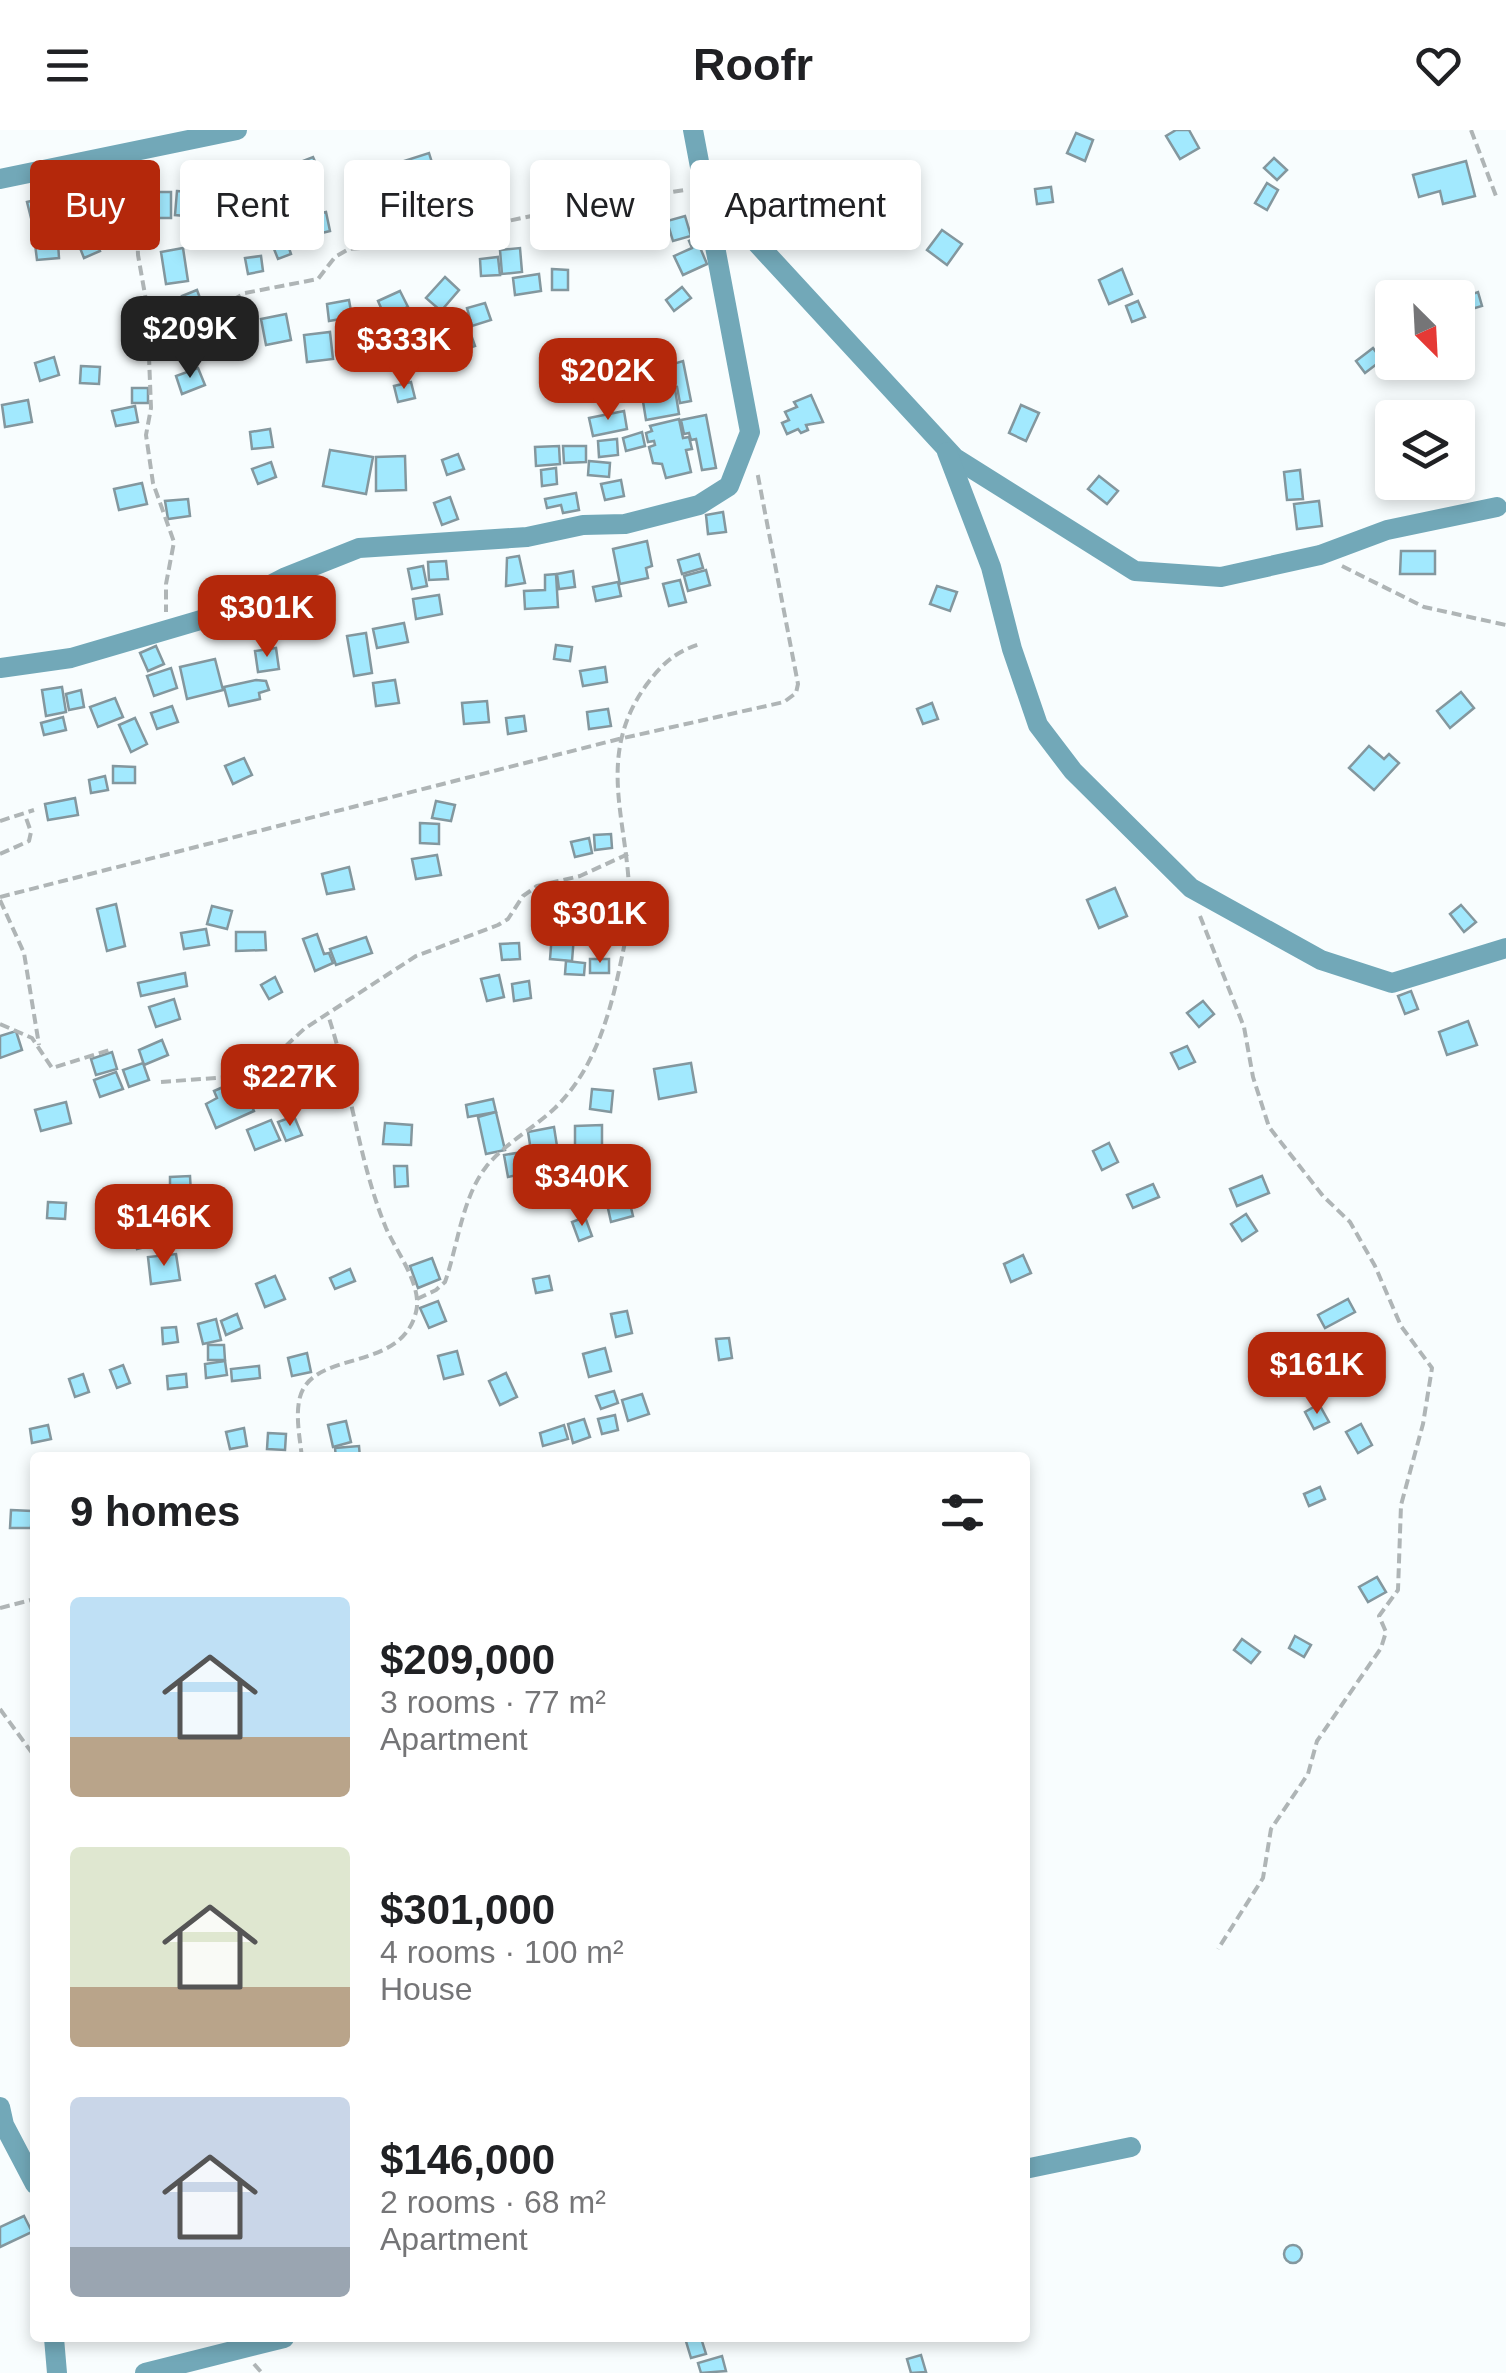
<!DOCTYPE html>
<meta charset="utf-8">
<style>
body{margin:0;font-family:Helvetica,sans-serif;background:#f6f6f6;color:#202124;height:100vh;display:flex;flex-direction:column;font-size:38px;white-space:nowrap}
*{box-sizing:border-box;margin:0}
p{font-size:32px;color:#757577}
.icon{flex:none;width:55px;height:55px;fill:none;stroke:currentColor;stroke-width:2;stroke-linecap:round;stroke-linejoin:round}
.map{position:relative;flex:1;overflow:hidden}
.side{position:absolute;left:30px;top:1322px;width:1000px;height:890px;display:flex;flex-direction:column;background:#fff;border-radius:10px;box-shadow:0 5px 15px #0003}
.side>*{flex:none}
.hud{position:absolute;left:30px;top:30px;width:1000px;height:90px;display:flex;gap:20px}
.needle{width:65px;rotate:156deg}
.tools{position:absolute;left:1375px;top:150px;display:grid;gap:20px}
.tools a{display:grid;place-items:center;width:100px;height:100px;border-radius:10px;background:#fff;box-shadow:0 5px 15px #0003;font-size:50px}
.price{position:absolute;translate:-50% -85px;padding:0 22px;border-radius:20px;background:#b4280b;color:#fff;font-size:32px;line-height:65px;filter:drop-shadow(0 2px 5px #0008)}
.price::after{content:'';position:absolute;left:50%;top:60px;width:30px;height:22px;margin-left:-15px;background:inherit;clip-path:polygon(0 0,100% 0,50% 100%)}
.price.active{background:#222;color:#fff}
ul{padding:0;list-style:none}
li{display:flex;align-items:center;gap:30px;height:250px;padding:0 40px}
li span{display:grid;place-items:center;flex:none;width:280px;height:200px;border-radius:10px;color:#555}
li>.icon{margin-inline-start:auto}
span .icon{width:120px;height:120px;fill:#fffc;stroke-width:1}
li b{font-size:42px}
h2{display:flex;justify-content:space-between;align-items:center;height:120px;padding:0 40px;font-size:42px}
.tag{padding:0 35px;border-radius:10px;background:#fff;box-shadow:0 5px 15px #0003;font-size:35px;line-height:90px}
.tag.active{background:#b4280b;color:#fff}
header{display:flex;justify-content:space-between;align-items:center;height:130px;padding:0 40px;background:#fff;font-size:45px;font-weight:600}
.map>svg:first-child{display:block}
.building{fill:#a2e9fe;stroke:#83979e;stroke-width:2.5}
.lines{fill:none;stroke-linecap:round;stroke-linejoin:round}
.path{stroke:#afb5b6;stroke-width:4;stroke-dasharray:10 5;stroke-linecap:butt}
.street{stroke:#72a8b8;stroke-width:20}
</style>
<header><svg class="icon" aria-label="menu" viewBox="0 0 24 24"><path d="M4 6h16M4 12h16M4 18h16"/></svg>Roofr<svg class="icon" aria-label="heart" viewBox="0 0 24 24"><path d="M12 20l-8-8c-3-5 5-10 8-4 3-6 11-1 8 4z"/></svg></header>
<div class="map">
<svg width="1506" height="2243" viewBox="0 0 1506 2243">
<rect width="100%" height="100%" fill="#f8fdfe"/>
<!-- building -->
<g class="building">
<path d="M1176 0H1189L1199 18 1180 29 1166 6Z"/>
<path d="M1076 3 1093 10 1085 31 1067 23Z"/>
<path d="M429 23 434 39 409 47 404 31Z"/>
<path d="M313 27 321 45 293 56 285 38Z"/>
<path d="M1274 28 1287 40 1277 50 1264 38Z"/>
<path d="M1466 31 1475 66 1443 74 1440 61 1419 67 1413 45Z"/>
<path d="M629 49 630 65 603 67 602 51Z"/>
<path d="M1267 53 1278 60 1267 80 1255 73Z"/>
<path d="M1051 57 1053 72 1037 74 1035 59Z"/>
<path d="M177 61 198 63 196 87 175 85Z"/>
<path d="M153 62H171V88H152Z"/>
<path d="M149 63V83H132V64Z"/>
<path d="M43 68 46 84 31 88 27 72Z"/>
<path d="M411 69 428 73 424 87 408 83Z"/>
<path d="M213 71 235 74 232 93 210 90Z"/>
<path d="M634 73 637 86 619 90 616 77Z"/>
<path d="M326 82 330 101 297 109 293 89Z"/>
<path d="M665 84 666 101 651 103 650 85Z"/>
<path d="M685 86 691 106 673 111 667 91Z"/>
<path d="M88 91 100 121 84 128 72 98Z"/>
<path d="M133 96 135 114 120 116 118 98Z"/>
<path d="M942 100 962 114 947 135 927 120Z"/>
<path d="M696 108 707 134 683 145 674 126 692 118 689 111Z"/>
<path d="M286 109 291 124 278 129 272 114Z"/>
<path d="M58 112 59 128 37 130 35 114Z"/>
<path d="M183 118 188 151 166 154 161 122Z"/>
<path d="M520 118 522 142 502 144 500 120Z"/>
<path d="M261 126 263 141 248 144 245 128Z"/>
<path d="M498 127 500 145 481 146 480 129Z"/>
<path d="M552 139 568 140V160H552Z"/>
<path d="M1122 139 1132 164 1109 174 1099 150Z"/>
<path d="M539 144 541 161 515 165 513 148Z"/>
<path d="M445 147 459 160 441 181 426 168Z"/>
<path d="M682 157 691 168 674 181 666 170Z"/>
<path d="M197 160 204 179 188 184 182 166Z"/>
<path d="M400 161 408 177 385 187 378 171Z"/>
<path d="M1478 162 1482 176 1458 183V169Z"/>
<path d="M349 170 352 187 329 191 327 174Z"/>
<path d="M1138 171 1145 187 1132 192 1126 176Z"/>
<path d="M485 173 491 190 472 196 467 178Z"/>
<path d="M286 184 291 210 266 215 261 189Z"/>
<path d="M469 199 475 216 452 224 446 208Z"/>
<path d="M330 202 333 229 307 232 304 205Z"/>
<path d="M1373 218 1382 230 1365 243 1356 231Z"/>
<path d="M54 227 59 245 40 251 35 233Z"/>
<path d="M683 231 691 271 680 273 677 257 669 259 668 252 649 256 646 242Z"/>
<path d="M81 236 100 237 99 254 80 253Z"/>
<path d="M198 238 205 255 182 264 176 246Z"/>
<path d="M411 252 415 268 398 272 394 256Z"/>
<path d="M667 254 668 260 675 259 679 284 646 290 641 259Z"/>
<rect x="132" y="258" width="16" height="15"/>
<path d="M811 265 823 292 806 295 808 300 801 303 798 299 787 304 782 293 789 290 785 282 797 277 794 272Z"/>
<path d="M28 270 32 292 5 297 2 275Z"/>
<path d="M1021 275 1039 283 1026 311 1009 303Z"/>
<path d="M135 276 138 292 116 296 112 281Z"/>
<path d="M624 281 627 299 593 306 589 288Z"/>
<path d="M706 285 716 338 702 340 696 309 691 310 689 303 684 304 681 290Z"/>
<path d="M679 289 683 308 689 307 692 319 686 320 691 342 666 348 662 334 653 333 649 317 655 315 654 311 648 312 646 303 652 301 650 296Z"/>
<path d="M270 299 273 317 252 319 250 302Z"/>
<path d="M642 302 645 316 626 321 623 308Z"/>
<path d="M617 309 618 325 599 327 598 311Z"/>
<path d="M559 316 560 334 536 336 535 317Z"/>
<path d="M563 316H586V332L564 333Z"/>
<path d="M330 320 373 327 366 364 323 356Z"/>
<path d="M458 324 464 339 447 345 442 330Z"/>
<path d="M405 326 406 360 376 361V327Z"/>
<path d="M589 331 610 333 609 347 588 345Z"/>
<path d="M271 332 276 347 258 354 252 339Z"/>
<path d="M556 338 557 354 542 356 541 340Z"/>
<path d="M1300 340 1303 369 1287 370 1284 342Z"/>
<path d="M1099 346 1118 361 1107 374 1088 359Z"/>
<path d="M621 350 624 366 605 370 601 354Z"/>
<path d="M142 353 147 374 119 380 114 359Z"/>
<path d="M576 363 579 380 563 383 561 375 547 378 545 369Z"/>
<path d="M450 367 458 389 442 395 434 373Z"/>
<path d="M188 369 190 386 168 389 165 371Z"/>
<path d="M1319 371 1322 396 1297 399 1294 374Z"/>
<path d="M723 382 726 402 708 404 706 385Z"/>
<path d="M647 411 652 436 646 438 648 448 620 454 613 419Z"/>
<path d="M1401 421H1435V444H1400Z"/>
<path d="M699 424 703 438 682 444 678 430Z"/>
<path d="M519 426 525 453 506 456 507 428Z"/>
<path d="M446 431 448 449 429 450 428 432Z"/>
<path d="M423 436 427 456 412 459 408 439Z"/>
<path d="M706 440 710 455 688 461 684 446Z"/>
<path d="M573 441 575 457 559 459 557 444Z"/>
<path d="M556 444 558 477 525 479 524 461 545 460V445Z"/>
<path d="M680 450 686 472 669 476 663 454Z"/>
<path d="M618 452 621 466 596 471 593 457Z"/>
<path d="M937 456 957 462 950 481 930 474Z"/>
<path d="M439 465 442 484 416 489 413 469Z"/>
<path d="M404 493 408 512 377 518 373 499Z"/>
<path d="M366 503 372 543 354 546 347 506Z"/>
<path d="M556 515 572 517 570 531 554 529Z"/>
<path d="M156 516 164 534 148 541 140 523Z"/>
<path d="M276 518 279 539 258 542 255 521Z"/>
<path d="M215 529 223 560 187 569 180 537Z"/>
<path d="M605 537 607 552 583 556 580 541Z"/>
<path d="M171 538 177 558 154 566 147 546Z"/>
<path d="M256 550 266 551 269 560 259 563 260 569 229 576 224 557Z"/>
<path d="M395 550 399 573 376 576 373 553Z"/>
<path d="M62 557 66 582 46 586 42 560Z"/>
<path d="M81 560 84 577 69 580 66 564Z"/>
<path d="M1461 562 1474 578 1450 598 1437 581Z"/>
<path d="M115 568 123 587 98 597 90 577Z"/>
<path d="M487 571 489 592 464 594 462 573Z"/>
<path d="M932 573 938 589 923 594 917 579Z"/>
<path d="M172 576 178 592 157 599 151 583Z"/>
<path d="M608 579 611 596 589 599 587 582Z"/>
<path d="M524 586 526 601 508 604 506 588Z"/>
<path d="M63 587 66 600 44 605 41 593Z"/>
<path d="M135 588 147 614 131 622 119 595Z"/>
<path d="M1369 616 1384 629 1389 624 1399 633 1374 660 1349 638Z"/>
<path d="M244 628 252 645 233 654 225 636Z"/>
<path d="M113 636 135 637V653H113Z"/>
<path d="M105 646 108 660 91 663 89 650Z"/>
<path d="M75 668 78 685 48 690 45 674Z"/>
<path d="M436 671 455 675 451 691 432 688Z"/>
<path d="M420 693 439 694V714L420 713Z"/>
<path d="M611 704 612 718 595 720 594 705Z"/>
<path d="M589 708 592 723 575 727 571 712Z"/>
<path d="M437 725 441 745 416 749 412 729Z"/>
<path d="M349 737 354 759 327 764 322 744Z"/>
<path d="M1115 758 1127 786 1099 798 1087 770Z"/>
<path d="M116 774 125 816 107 821 97 779Z"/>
<path d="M1461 775 1476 792 1464 802 1450 784Z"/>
<path d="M212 776 232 781 227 799 207 794Z"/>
<path d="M206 799 209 815 184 819 181 803Z"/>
<path d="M236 802H265L266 820 236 821Z"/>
<path d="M317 804 324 824 329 823 333 833 315 841 303 809Z"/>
<path d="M552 804 574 806 572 831 550 829Z"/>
<path d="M366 807 372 823 336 835 330 819Z"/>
<path d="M519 813 520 829 502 830 500 814Z"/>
<rect x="590" y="829" width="19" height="14"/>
<path d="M566 831 585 833 584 845 565 844Z"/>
<path d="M185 843 187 856 141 866 138 853Z"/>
<path d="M499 845 504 867 487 871 481 849Z"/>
<path d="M275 847 282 862 269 869 261 855Z"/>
<path d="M529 851 531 868 514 871 512 854Z"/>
<path d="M1411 861 1418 879 1405 884 1398 866Z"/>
<path d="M174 869 180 889 156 897 149 877Z"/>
<path d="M1203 871 1214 884 1199 897 1187 883Z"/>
<path d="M1468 891 1477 915 1447 925 1439 902Z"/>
<path d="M16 901 22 920 0 928V906Z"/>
<path d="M162 910 168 925 144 935 139 920Z"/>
<path d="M1187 916 1195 932 1179 939 1171 923Z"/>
<path d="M112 922 117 939 96 945 91 929Z"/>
<path d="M143 933 149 950 129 957 123 940Z"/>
<path d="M691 933 696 962 659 969 654 939Z"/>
<path d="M116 942 123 959 100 967 94 950Z"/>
<path d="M230 954 233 962 244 957 254 981 216 998 206 974 217 968 214 961Z"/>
<path d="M592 959 613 961 611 982 590 979Z"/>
<path d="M493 969 496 982 468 987 466 975Z"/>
<path d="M66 972 71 993 41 1001 35 980Z"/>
<path d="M496 982 505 1020 486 1024 478 987Z"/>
<path d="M294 986 302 1005 286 1011 278 992Z"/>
<path d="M271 990 280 1010 255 1020 247 1000Z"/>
<path d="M385 993 412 995 411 1015 383 1014Z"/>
<path d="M602 995V1015L575 1016V996Z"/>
<path d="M554 997 557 1016 531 1021 528 1002Z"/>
<path d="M1109 1013 1118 1032 1102 1040 1093 1021Z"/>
<path d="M523 1022 526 1043 508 1047 504 1025Z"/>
<path d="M394 1036H407L408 1056 395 1057Z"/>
<path d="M190 1046 191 1064 170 1065V1047Z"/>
<path d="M1262 1046 1269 1063 1237 1076 1230 1059Z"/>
<path d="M1153 1054 1159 1067 1133 1078 1127 1065Z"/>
<path d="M629 1069 633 1086 611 1092 607 1074Z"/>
<path d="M48 1072 66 1073 65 1089 47 1088Z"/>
<path d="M1246 1084 1257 1101 1242 1111 1231 1094Z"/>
<path d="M585 1087 592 1106 579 1111 572 1092Z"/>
<path d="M216 1090 222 1103 208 1110 202 1097Z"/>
<path d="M157 1097 162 1113 137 1119 133 1102Z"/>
<path d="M176 1124 180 1150 151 1154 148 1127Z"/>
<path d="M1023 1125 1031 1143 1011 1152 1004 1134Z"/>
<path d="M432 1128 440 1149 418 1158 410 1136Z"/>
<path d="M350 1139 355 1151 335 1159 330 1148Z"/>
<path d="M275 1146 285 1169 265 1177 256 1154Z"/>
<path d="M549 1146 552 1160 536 1163 533 1149Z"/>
<path d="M1348 1169 1355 1182 1325 1198 1318 1185Z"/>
<path d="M438 1171 446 1191 429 1198 420 1178Z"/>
<path d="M627 1181 632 1203 616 1207 611 1184Z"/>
<path d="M237 1184 242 1198 226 1205 221 1191Z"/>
<path d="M216 1189 221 1210 203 1214 198 1194Z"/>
<path d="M176 1197 178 1212 163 1214 162 1198Z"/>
<path d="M729 1208 732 1228 719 1230 716 1209Z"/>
<path d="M208 1215H224L225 1230H208Z"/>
<path d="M605 1218 611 1241 589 1247 583 1224Z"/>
<path d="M457 1221 463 1244 444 1249 438 1226Z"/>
<path d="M307 1223 311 1242 292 1246 288 1228Z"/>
<path d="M225 1231 227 1245 206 1248 205 1234Z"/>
<path d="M123 1235 130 1253 117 1258 110 1240Z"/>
<path d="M259 1236 260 1248 232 1251 231 1239Z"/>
<path d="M506 1243 517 1267 500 1275 489 1251Z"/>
<path d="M83 1244 89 1262 75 1267 69 1249Z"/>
<path d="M186 1244 187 1257 168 1259 167 1246Z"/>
<path d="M614 1261 618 1273 601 1279 596 1266Z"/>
<path d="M642 1264 649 1284 628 1291 622 1270Z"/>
<path d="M1319 1274 1329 1292 1314 1299 1305 1282Z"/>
<path d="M615 1285 618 1300 602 1304 598 1289Z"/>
<path d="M584 1289 590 1307 573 1313 568 1294Z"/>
<path d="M346 1291 351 1312 333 1317 328 1295Z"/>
<path d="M1361 1294 1372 1315 1358 1323 1346 1302Z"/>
<path d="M48 1295 51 1309 32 1313 30 1299Z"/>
<path d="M564 1295 568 1309 543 1316 540 1303Z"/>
<path d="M244 1298 247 1316 230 1319 226 1302Z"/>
<path d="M268 1303 286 1304 285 1320 267 1319Z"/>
<path d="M359 1316 360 1328H336L335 1318Z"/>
<path d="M1320 1357 1325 1369 1309 1376 1304 1364Z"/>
<path d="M11 1380 32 1381 31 1398H10Z"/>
<path d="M1377 1447 1386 1462 1368 1472 1359 1457Z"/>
<path d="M1295 1506 1311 1515 1304 1527 1289 1518Z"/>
<path d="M1242 1509 1260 1522 1251 1533 1234 1520Z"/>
<path d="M24 2086 32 2102 0 2117V2097Z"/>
<circle cx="1293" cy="2124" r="9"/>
<path d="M685 2208H701L706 2224 691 2228Z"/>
<path d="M921 2225 926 2242 911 2243 907 2229Z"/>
<path d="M722 2226 726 2241 701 2243 698 2233Z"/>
</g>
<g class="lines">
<!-- path -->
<g class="path">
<path d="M1471 0 1496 66"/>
<path d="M49 58 137 97 138 125 147 176 151 278 146 305 153 353 174 412 166 454V482"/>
<path d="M147 198 209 183 245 163 318 149 335 127 349 119 382 116 448 93 479 97 589 74 685 60"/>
<path d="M1342 436 1424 477 1506 495"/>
<path d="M0 691 34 680"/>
<path d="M0 724 29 711 31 702 25 685"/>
<path d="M0 767 619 609 784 572 796 563 798 554 757 341"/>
<path d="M0 770 24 823 39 915"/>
<path d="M1200 786 1244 897 1253 947 1269 997 1323 1066 1350 1092 1375 1136 1401 1196 1432 1238 1423 1294 1401 1375 1398 1460 1379 1486 1386 1502 1381 1518 1317 1611 1308 1644 1271 1699 1263 1748 1218 1819"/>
<path d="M0 894 32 908 52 938 113 919"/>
<path d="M161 952 241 946 261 939 304 899 416 826 498 795 508 789 523 766 537 756 580 746 628 724"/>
<path d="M417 1169 436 1160 445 1152C458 1115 462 1068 486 1037 504 1014 534 998 555 978 600 934 613 871 625 812 645 716 584 640 647 554 663 533 675 522 700 514"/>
<path d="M302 1328C300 1308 295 1286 300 1267 313 1219 401 1243 416 1182 423 1156 396 1121 386 1098 358 1030 351 954 328 885"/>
<path d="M0 1478 35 1469"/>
<path d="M0 1579 35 1627"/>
<path d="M254 2234 262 2243"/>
</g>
<!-- street -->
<g class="street">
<path d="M0 49 237 0"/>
<path d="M706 58 955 328 1135 441 1221 447 1320 425 1387 400 1497 377"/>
<path d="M947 322 991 437 1012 519 1038 595 1073 641 1191 758 1321 830 1392 853 1506 818"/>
<path d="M0 538 71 528 204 489 286 447 359 418 527 407 583 395 625 394 699 375 729 356 750 302 693 0"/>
<path d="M0 1977 4 1995 35 2054"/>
<path d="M1025 2039 1131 2017"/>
<path d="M54 2208 57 2243"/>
<path d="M145 2243 284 2208"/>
</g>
</g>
</svg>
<div class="tools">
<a><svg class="needle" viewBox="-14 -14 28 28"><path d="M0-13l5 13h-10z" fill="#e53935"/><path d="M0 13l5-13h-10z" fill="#757577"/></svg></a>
<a><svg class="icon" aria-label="layers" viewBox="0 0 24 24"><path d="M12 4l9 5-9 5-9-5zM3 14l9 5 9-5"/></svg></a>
</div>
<b class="price active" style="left:190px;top:251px">$209K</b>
<b class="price" style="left:404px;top:262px">$333K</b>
<b class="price" style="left:608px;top:293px">$202K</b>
<b class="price" style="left:267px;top:530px">$301K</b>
<b class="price" style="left:600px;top:836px">$301K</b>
<b class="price" style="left:290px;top:999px">$227K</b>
<b class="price" style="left:582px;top:1099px">$340K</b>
<b class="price" style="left:164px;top:1139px">$146K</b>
<b class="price" style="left:1317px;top:1287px">$161K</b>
<div class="hud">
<a class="tag active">Buy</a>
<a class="tag">Rent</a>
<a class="tag">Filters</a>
<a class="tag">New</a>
<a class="tag">Apartment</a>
</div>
<section class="side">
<h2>9 homes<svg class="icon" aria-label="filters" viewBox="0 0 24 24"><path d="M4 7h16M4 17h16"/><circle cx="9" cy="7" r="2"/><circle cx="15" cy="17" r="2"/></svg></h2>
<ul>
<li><span style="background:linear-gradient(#bfe0f5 70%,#b9a48a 0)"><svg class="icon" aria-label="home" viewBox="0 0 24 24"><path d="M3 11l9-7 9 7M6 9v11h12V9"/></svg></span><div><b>$209,000</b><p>3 rooms · 77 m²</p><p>Apartment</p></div></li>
<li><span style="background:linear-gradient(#dfe7d0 70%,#b9a48a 0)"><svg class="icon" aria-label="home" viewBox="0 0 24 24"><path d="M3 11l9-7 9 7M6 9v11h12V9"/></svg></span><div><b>$301,000</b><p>4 rooms · 100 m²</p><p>House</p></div></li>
<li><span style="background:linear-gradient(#c9d6e8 75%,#9aa5b1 0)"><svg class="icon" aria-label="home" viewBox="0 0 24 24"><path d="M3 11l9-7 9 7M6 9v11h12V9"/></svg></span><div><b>$146,000</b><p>2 rooms · 68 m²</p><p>Apartment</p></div></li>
</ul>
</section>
</div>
